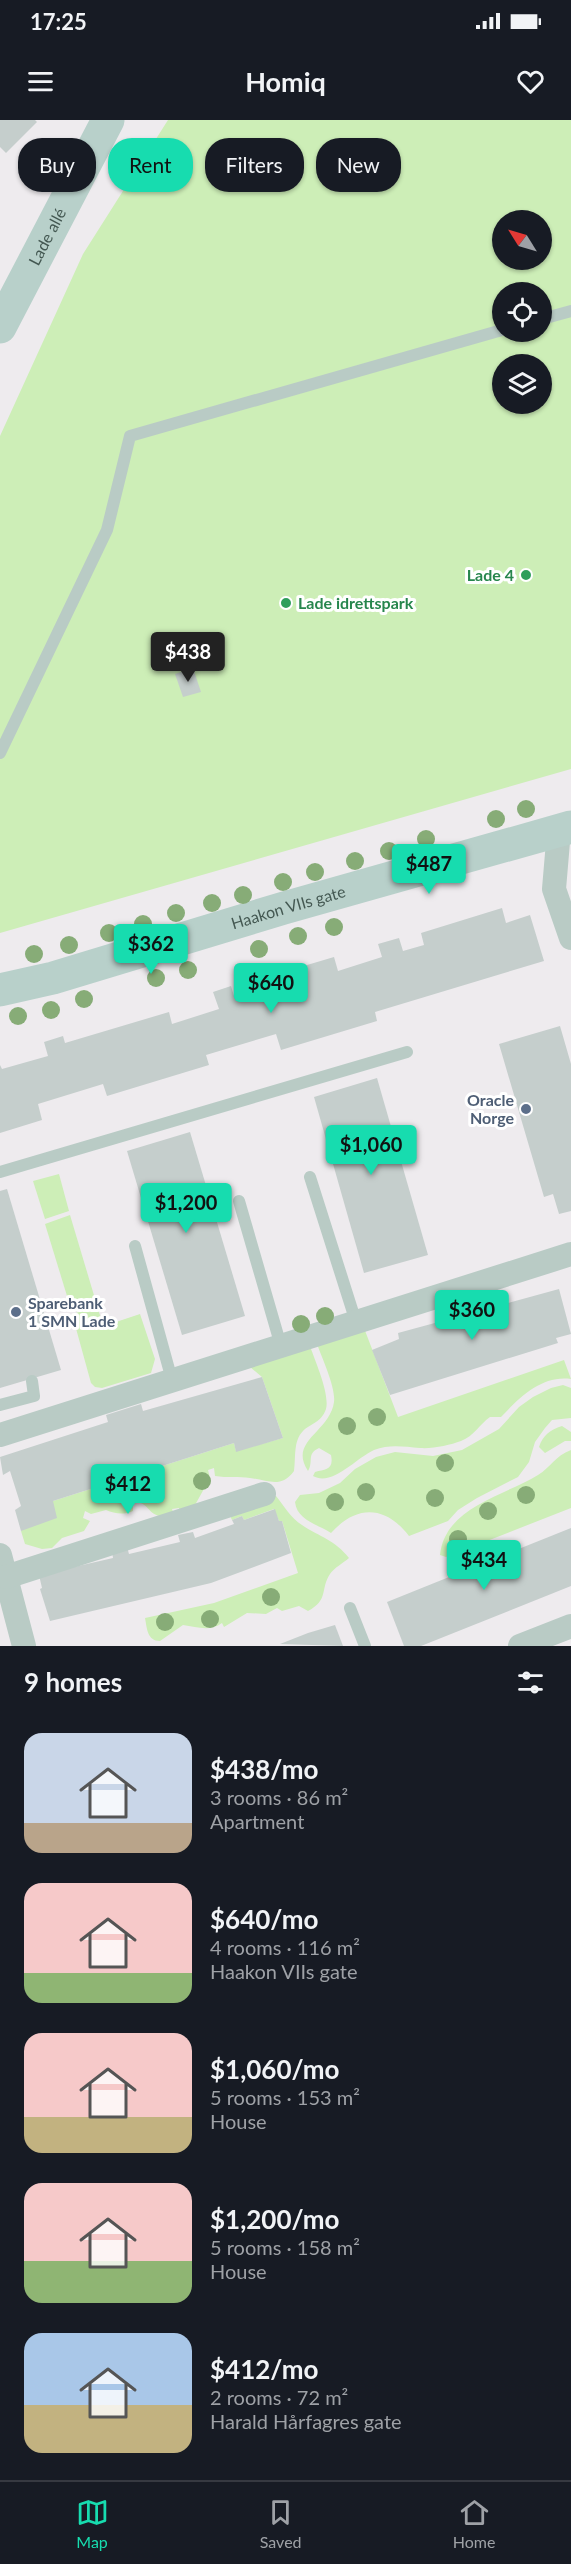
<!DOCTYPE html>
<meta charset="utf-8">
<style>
body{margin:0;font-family:Lato,sans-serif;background:#242831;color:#f1f3f6;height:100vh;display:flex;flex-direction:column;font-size:22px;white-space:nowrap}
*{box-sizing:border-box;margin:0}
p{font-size:20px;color:#9ea1a6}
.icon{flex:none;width:33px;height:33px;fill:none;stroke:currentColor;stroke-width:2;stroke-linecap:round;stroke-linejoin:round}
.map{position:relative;height:1526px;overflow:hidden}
.side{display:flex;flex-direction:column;background:#171b24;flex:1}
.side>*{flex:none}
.guide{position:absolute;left:18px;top:18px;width:536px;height:54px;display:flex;gap:12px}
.needle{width:39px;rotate:307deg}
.buttons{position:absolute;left:492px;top:90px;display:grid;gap:12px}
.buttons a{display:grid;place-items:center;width:60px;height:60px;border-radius:50%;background:#171b24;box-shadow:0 2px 4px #0004;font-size:30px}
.price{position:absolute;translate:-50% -51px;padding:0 14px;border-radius:6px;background:#17dcaf;color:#111;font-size:20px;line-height:39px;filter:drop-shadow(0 2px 3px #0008)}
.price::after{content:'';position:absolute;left:50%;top:36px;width:18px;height:14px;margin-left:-9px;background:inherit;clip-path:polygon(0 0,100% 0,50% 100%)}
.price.current{background:#222;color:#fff}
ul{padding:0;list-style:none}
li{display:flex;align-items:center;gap:18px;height:150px;padding:0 24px}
li span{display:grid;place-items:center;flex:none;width:168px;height:120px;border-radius:18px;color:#555}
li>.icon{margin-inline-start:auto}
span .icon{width:72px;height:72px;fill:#fffc;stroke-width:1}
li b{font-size:26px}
h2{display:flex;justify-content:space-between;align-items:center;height:72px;padding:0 24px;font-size:26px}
.tag{padding:0 21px;border-radius:24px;background:#171b24;box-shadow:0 2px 4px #0004;font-size:21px;line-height:54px}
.tag.current{background:#17dcaf;color:#111}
.status{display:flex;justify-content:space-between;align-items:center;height:42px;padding:0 30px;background:#171b24;direction:ltr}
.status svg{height:16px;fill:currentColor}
header{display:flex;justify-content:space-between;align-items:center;height:78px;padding:0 24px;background:#171b24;font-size:27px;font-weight:700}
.tabs{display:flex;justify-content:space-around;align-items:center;height:84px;border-top:2px solid #363941;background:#171b24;font-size:16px;color:#9ea1a6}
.tabs a{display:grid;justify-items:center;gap:3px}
.tabs .current{color:#17dcaf}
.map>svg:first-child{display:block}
.green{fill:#cdeeb7;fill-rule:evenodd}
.building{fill:#c5cecc}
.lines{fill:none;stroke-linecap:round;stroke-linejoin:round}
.lane{stroke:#b9cbc5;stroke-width:12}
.street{stroke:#b9cbc5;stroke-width:24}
.secondary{stroke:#b8d0ca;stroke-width:33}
.tree{fill:#87ac77}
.leisure-dot{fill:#2e9e5b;stroke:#fff;stroke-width:2}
.service-dot{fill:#5c6f8a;stroke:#fff;stroke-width:2}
.labels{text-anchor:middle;stroke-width:6;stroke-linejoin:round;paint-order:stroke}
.street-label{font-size:16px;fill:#445852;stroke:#fff}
.leisure-label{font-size:16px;font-weight:bold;fill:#27864d;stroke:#fff;text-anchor:end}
.service-label{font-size:16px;font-weight:bold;fill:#4e5e75;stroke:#fff;text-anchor:end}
</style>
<div class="status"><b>17:25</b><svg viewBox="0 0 49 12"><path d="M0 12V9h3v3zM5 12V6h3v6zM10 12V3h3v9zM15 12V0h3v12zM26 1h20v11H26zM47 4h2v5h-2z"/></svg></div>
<header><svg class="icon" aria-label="menu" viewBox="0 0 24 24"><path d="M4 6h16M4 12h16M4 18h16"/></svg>Homiq<svg class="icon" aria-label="heart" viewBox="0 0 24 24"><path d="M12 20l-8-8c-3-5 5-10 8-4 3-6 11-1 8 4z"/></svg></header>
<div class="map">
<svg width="571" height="1526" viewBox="0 0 571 1526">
<rect width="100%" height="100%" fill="#eeebee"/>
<!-- green -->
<g class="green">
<path d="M168 0H571V649L0 813V316L83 134ZM502 100H542V140H502ZM502 172H542V212H502ZM502 244H542V284H502Z"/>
<path d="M59 1054 69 1091 45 1099 33 1061Z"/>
<path d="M70 1095 96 1182 71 1189 45 1104Z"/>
<path d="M97 1187 104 1206 140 1194 155 1239 151 1253 102 1268 95 1267 91 1263 72 1194Z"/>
<path d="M364 1208 398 1297 564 1240 571 1259C542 1255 520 1277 501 1297H490C480 1304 474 1316 461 1321 450 1325 433 1329 420 1328 404 1327 390 1324 374 1330 356 1338 332 1367 313 1356L315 1352C326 1349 334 1350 331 1335L319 1328C306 1334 314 1341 308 1351 288 1321 330 1312 334 1282 336 1268 322 1238 317 1224Z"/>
<path d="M310 1226C315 1241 330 1274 326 1289 321 1303 311 1303 303 1311 293 1321 296 1338 294 1351 281 1369 268 1360 250 1358 239 1356 227 1358 215 1356L214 1348 208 1350 210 1358 195 1385 181 1395 179 1388 172 1389 175 1397C170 1397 164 1398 159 1396 147 1393 147 1380 133 1383V1391C124 1395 115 1394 106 1390L91 1394 85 1391 83 1398 90 1401 84 1411 62 1418 52 1428 42 1429 25 1424 21 1411 53 1381 234 1323 236 1331 283 1318 262 1257 250 1247Z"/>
<path d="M563 1265 571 1268V1298L552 1300 545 1308 535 1322 529 1342 518 1357 477 1378 458 1390 448 1401 409 1416C386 1386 357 1384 331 1413 317 1404 297 1400 295 1382L300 1375 319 1373 340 1363 355 1349 376 1337 395 1332 433 1336 462 1330 499 1309 519 1287 533 1277 551 1268Z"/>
<path d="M562 1306 571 1312V1321H565L545 1333 539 1327C543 1315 550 1310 562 1306Z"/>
<path d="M571 1330V1388L446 1437 440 1435C445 1387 504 1376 538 1355 551 1347 555 1336 571 1330Z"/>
<path d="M276 1376C284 1386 291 1398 302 1405 320 1417 335 1420 349 1438 343 1443 334 1448 330 1454 320 1469 329 1480 308 1491L299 1486 282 1491 277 1488 266 1494 247 1493 224 1507 222 1503C210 1512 197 1507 183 1505L160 1521C147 1521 147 1508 145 1498L214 1483 298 1453 282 1401H279L274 1389 244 1400 242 1396 232 1400 228 1391Z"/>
</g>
<!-- building -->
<g class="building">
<path d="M0 0H35L37 2 6 33 0 27Z"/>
<path d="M193 548 201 572 183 577 175 554Z"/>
<path d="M502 788 506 803 530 795 544 841 375 892 377 901 281 930 276 914 206 935 209 945 107 976 103 964 38 984 42 1000 0 1013V945L2 949 48 936 44 922 63 916 65 923 169 892 172 904 219 889 213 872 231 866 234 876 262 867 260 859 334 837 338 851 382 837 378 824 399 818 403 831 424 825 421 813Z"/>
<path d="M560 906 571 944V1091L559 1094 553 1074 544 1077 499 924Z"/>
<path d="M377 958 428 1135 364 1153 314 977Z"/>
<path d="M190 1012 245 1196 182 1215 127 1031Z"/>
<path d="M7 1069 61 1250 0 1268V1071Z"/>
<path d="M559 1169 571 1214 556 1218 558 1223 390 1275 372 1230 399 1219 398 1213Z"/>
<path d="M262 1257 283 1318 236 1332 234 1323 53 1381 57 1398 21 1411 15 1390 21 1386 10 1351 3 1355 0 1337 108 1302 106 1295 141 1284 143 1291Z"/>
<path d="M275 1389 279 1401H282L291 1433 211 1463 50 1501 40 1469 42 1468 39 1455 113 1438 112 1431 127 1427 129 1434 180 1422 178 1415 193 1412 195 1418 234 1404 232 1400 242 1396 244 1400Z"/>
<path d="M571 1408V1466L421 1526H404L387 1482Z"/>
<path d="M335 1505 343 1526 280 1524 308 1513Z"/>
</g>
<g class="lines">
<!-- lane -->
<g class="lane">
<path d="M542 199 571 191"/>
<path d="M0 633 107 410 130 316 502 210"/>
<path d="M0 1052 407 932"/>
<path d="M310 1057 356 1202"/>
<path d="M239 1081 281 1226"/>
<path d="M135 1126 172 1260"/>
<path d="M0 1285 34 1276 32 1261"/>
<path d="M350 1488 365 1526"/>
</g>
<!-- street -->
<g class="street">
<path d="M559 710 554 769 571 818"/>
<path d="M0 1315 571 1134"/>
<path d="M0 1435 24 1526"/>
<path d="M6 1457 264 1374"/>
<path d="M520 1526 571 1506"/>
</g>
<!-- secondary -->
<g class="secondary">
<path id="s1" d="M0 207 108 0"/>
<path id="s2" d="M0 870 53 858 284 788 571 707"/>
</g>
</g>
<!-- trees -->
<g class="tree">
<circle cx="526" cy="689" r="9"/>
<circle cx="496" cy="699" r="9"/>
<circle cx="426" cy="719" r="9"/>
<circle cx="389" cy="731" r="9"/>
<circle cx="355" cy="741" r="9"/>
<circle cx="315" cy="752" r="9"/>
<circle cx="283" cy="762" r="9"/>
<circle cx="243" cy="775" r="9"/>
<circle cx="212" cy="783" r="9"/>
<circle cx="176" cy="793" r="9"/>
<circle cx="143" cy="804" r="9"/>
<circle cx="334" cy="807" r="9"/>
<circle cx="109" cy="813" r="9"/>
<circle cx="298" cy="816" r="9"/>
<circle cx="69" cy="825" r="9"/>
<circle cx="259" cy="829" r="9"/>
<circle cx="34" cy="834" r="9"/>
<circle cx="188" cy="850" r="9"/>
<circle cx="156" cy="858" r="9"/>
<circle cx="84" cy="879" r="9"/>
<circle cx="51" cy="890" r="9"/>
<circle cx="18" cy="896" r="9"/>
<circle cx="325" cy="1196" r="9"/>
<circle cx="301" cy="1204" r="9"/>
<circle cx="377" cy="1297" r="9"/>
<circle cx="347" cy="1306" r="9"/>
<circle cx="445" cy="1343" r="9"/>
<circle cx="202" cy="1361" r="9"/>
<circle cx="366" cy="1372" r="9"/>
<circle cx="526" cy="1375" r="9"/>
<circle cx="435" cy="1378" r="9"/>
<circle cx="335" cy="1382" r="9"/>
<circle cx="488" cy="1391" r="9"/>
<circle cx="458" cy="1419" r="9"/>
<circle cx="271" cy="1477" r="9"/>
<circle cx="210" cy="1499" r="9"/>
<circle cx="165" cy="1502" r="9"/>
</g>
<!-- markers -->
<g class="leisure-dot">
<circle cx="526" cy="455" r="6"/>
<circle cx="286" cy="483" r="6"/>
</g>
<g class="service-dot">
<circle cx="526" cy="989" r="6"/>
<circle cx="16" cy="1192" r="6"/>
</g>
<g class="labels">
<!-- street labels -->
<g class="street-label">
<text dy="6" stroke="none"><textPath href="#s1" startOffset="102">Lade allé</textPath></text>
<text dy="6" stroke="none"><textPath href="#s2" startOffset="300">Haakon VIIs gate</textPath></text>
</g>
<!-- leisure labels -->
<g class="leisure-label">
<text x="514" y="461">Lade 4</text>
<text x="298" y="489" text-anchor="start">Lade idrettspark</text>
</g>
<!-- service labels -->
<g class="service-label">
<text x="514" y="986">Oracle<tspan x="514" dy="18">Norge</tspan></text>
<text x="28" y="1189" text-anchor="start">Sparebank<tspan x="28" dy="18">1 SMN Lade</tspan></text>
</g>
</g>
</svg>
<div class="buttons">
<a><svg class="needle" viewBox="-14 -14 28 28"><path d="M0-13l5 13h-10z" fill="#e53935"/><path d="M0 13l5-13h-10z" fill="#9ea1a6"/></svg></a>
<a><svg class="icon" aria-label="locate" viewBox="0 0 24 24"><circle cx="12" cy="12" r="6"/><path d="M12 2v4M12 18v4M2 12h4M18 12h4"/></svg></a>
<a><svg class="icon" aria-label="layers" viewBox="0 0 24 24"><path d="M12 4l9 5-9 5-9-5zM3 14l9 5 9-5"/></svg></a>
</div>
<b class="price current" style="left:188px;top:563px">$438</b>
<b class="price" style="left:429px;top:775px">$487</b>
<b class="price" style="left:151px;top:855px">$362</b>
<b class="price" style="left:271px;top:894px">$640</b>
<b class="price" style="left:371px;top:1056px">$1,060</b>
<b class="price" style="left:186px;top:1114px">$1,200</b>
<b class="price" style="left:472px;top:1221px">$360</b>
<b class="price" style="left:128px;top:1395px">$412</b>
<b class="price" style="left:484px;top:1471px">$434</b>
<div class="guide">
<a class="tag">Buy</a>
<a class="tag current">Rent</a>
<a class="tag">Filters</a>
<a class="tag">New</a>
</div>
</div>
<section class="side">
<h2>9 homes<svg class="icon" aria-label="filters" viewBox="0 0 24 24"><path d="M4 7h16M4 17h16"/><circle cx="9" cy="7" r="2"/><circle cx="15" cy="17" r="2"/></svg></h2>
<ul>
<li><span style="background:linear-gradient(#c9d6e8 75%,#b9a48a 0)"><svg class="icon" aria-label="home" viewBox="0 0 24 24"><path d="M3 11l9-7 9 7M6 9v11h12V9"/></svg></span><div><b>$438/mo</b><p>3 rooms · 86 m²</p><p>Apartment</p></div></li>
<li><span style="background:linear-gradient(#f6c9c9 75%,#8fb573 0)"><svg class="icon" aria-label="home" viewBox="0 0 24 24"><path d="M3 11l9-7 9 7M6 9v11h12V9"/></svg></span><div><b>$640/mo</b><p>4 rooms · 116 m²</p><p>Haakon VIIs gate</p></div></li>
<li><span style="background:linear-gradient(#f6c9c9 70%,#c2b280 0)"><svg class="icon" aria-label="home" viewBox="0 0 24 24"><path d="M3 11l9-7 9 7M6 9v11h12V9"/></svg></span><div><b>$1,060/mo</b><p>5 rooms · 153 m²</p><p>House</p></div></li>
<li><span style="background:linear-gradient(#f6c9c9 65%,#8fb573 0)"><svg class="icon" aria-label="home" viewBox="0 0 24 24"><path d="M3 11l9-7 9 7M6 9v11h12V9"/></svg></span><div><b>$1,200/mo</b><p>5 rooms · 158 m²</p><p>House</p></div></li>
<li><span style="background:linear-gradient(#a9c7e8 60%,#c2b280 0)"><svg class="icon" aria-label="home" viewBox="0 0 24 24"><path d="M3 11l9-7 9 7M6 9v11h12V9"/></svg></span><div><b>$412/mo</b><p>2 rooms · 72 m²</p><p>Harald Hårfagres gate</p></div></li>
</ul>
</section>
<nav class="tabs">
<a class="current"><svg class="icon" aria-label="map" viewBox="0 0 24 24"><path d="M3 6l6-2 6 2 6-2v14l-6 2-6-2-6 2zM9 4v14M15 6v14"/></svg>Map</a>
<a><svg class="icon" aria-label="saved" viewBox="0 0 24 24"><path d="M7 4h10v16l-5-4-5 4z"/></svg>Saved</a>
<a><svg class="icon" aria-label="home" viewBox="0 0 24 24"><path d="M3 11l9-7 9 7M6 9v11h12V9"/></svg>Home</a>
</nav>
